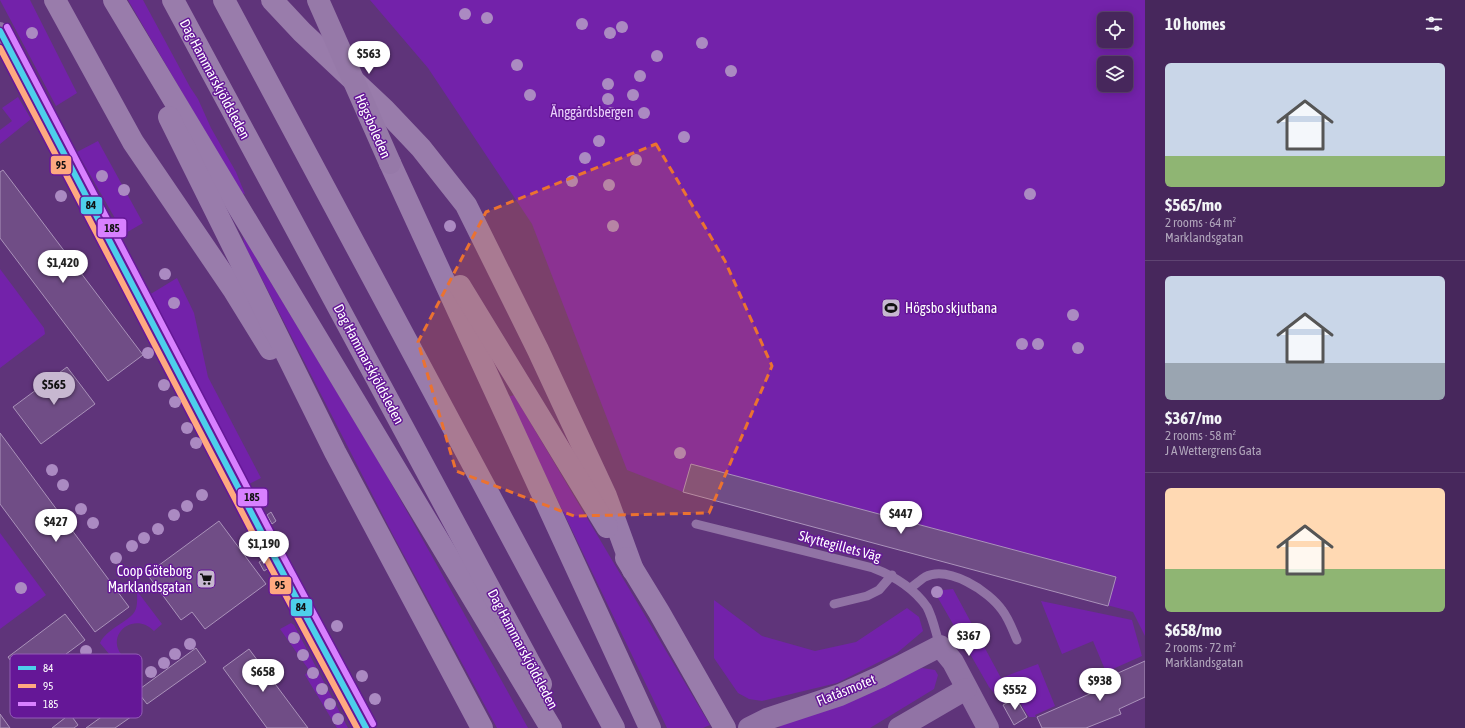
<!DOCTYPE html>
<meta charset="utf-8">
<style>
body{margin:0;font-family:"Asap Condensed",sans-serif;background:#4e2f62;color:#f1f3f6;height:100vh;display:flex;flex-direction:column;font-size:15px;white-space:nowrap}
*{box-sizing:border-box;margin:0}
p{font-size:13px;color:#b0a5bb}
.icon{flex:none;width:22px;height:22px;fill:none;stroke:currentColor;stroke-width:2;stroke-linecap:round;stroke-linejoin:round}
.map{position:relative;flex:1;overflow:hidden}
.details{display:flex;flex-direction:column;background:#47275c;width:320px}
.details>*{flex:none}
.buttons{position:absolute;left:1097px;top:12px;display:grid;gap:8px}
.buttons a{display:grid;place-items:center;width:36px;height:36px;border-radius:6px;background:#47275c;box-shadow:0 2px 10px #0003,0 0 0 1px #5f4472;font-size:20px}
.price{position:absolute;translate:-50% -34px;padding:0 9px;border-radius:14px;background:#fff;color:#222;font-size:13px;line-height:26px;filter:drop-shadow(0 1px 2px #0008)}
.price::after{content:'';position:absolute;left:50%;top:24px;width:12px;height:9px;margin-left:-6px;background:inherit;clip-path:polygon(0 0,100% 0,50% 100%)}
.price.active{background:#c7b8d0;color:#111}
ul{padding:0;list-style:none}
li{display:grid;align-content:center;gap:8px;height:212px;padding:0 20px}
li+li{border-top:1px solid #5f4472}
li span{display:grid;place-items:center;height:124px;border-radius:6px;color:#555}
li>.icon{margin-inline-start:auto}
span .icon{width:72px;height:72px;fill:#fffc;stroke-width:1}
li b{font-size:17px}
h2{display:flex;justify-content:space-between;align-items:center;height:48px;padding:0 20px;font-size:17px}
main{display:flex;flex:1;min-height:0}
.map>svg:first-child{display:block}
.green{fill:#7322aa;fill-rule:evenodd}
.building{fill:#704d86;stroke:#aa92ba}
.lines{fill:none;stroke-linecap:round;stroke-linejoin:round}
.service{stroke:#9173a5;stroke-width:9}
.minor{stroke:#9173a5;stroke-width:18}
.tertiary{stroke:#9173a5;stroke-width:22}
.primary{stroke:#997cab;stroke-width:22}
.secondary-bridge{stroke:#9679a8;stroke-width:22}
.bus-1-casing{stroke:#651797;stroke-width:9}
.bus-2-casing{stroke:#651797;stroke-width:9}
.bus-3-casing{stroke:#651797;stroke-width:9}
.bus-1{stroke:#4dcfeb;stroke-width:6}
.bus-2{stroke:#ffa980;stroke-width:6}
.bus-3{stroke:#d880ff;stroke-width:6}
.tree{fill:#ab8ac2}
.marked{fill:#eb7230;fill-opacity:0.2;stroke:#eb7230;stroke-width:3;stroke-dasharray:8 5;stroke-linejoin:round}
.labels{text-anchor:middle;stroke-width:3;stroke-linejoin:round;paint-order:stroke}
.street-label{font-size:14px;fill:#fff;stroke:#651797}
.park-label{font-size:14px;fill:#ead1fc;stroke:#651797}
.poi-label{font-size:14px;fill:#fff;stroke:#651797;text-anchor:start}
.key{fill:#651797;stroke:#935db6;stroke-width:1}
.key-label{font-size:11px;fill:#fff}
.line-badge{stroke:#651797;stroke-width:1.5}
.pale-badge-label{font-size:11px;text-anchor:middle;font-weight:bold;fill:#111}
</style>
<main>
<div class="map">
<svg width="1145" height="728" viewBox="0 0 1145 728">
<rect width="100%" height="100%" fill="#5f347a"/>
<!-- green -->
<g class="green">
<path d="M0 0H30L77 93 56 106Z"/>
<path d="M128 0H143L190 87 198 99 211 128 236 172 245 194 241 193Z"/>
<path d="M370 0H1145V636L1133 612 683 492 627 470 532 224 428 68ZM1104 19H1126V41H1104ZM1104 63H1126V85H1104Z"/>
<path d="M18 97 31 119 0 144V130L12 121 2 108Z"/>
<path d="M98 141 143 223 124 234 77 152Z"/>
<path d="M243 236 386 474 528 728H497L393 535 244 244Z"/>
<path d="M0 269 44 328 45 334 0 368Z"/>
<path d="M177 278 194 313 208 377 261 478 249 484 149 295Z"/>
<path d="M514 395 710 725 703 728H667L508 397Z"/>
<path d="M0 533 46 595 0 629Z"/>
<path d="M953 589 1001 678 1038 664 1055 706 1035 715 1036 717H1029L1016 696 1002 703 989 687 934 591Z"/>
<path d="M137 591 162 624 154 631C135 611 106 633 121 654L114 660 100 643C107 628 129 622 135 611 138 605 137 597 137 591Z"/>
<path d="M714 600 762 636 815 651 856 642 907 608 919 617 923 631 897 653 837 683 762 701 749 699 738 693 714 658Z"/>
<path d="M1041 601 1132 620 1142 656 1106 672 1093 641 1062 654Z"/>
<path d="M291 623 294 625 348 728H337L305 675 309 670 280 629Z"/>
<path d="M922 668 935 670 938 675 934 689 870 728H780L779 725Z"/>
</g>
<!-- building -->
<g class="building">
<path d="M3 170 143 355 108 381 0 238V172Z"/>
<path d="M67 367 95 404 41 444 13 407Z"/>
<path d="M0 433 129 607 95 632 0 504Z"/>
<path d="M691 464 1116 577 1108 606 683 492Z"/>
<path d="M271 512 276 521 272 524 267 515Z"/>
<path d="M219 521 266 584 205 629 192 612 181 620 147 574Z"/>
<path d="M265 559 269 568 264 571 259 562Z"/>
<path d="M65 614 85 640 27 683 8 657Z"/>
<path d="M196 648 206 662 147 704 137 691Z"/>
<path d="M249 649 308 728H267L223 668Z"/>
<path d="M1145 661V697L1119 709 1121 714 1086 728H1042L1037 717 1103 688 1100 681Z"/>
<path d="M128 698 138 712 115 728H86Z"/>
<path d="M1016 698 1027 717 1014 725 1003 705Z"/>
<path d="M0 714 10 728H0Z"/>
<path d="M70 714 78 725 74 728H52Z"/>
</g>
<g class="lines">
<!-- service -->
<g class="service">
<path d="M696 524 873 568C894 576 913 587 927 607 933 618 936 634 940 646"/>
<path d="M910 588C915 585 920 580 925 577 948 565 989 591 1002 610 1009 619 1013 631 1017 640"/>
<path d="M834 604 867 596 879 590 892 575"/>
</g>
<!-- minor -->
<path class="minor" d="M0 31 277 562 366 728"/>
<!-- tertiary -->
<g class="tertiary">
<path d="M749 728 767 719 840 695 880 677 940 646 953 662 988 728"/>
<path d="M899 728 966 689"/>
</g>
<!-- primary -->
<g class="primary">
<path d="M55 0 133 142 233 289 270 349"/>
<path d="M114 0 551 728"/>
<path d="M173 0 541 684"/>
<path d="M224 0 614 728"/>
<path d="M272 0 302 32 385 110 421 148 466 205 538 350 606 496 633 570"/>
<path d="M169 117 335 452 482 728"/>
<path d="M390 163 650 728"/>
<path d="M460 286 607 527"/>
<path d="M626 558 659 612 725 728"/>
</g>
<!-- secondary-bridge -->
<path class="secondary-bridge" d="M318 0 390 163"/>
<!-- bus-1 casing -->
<g class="bus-1-casing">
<path id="bus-1" d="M0 31 277 562 366 728"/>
</g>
<!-- bus-2 casing -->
<g class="bus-2-casing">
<path id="bus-2" d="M0 48 270 566 357 728"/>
</g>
<!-- bus-3 casing -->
<g class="bus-3-casing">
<path id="bus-3" d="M7 27 284 558 373 724"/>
</g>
<!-- bus-1 -->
<use href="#bus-1" class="bus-1"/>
<!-- bus-2 -->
<use href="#bus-2" class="bus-2"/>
<!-- bus-3 -->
<use href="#bus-3" class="bus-3"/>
</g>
<!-- trees -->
<g class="tree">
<circle cx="465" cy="14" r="6"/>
<circle cx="487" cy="18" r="6"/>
<circle cx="582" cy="24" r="6"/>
<circle cx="622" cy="27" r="6"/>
<circle cx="32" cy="33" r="6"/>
<circle cx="610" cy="33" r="6"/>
<circle cx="702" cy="43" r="6"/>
<circle cx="657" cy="56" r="6"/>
<circle cx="517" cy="65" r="6"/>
<circle cx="731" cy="71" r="6"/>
<circle cx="640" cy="76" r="6"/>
<circle cx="608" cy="84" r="6"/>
<circle cx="530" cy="95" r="6"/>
<circle cx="633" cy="95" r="6"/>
<circle cx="608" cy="99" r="6"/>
<circle cx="611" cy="113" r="6"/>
<circle cx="644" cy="113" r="6"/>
<circle cx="684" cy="137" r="6"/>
<circle cx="599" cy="141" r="6"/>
<circle cx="585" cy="158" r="6"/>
<circle cx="636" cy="160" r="6"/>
<circle cx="102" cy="176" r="6"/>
<circle cx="572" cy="181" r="6"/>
<circle cx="609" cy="185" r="6"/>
<circle cx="124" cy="190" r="6"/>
<circle cx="1030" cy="194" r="6"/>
<circle cx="61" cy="196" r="6"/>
<circle cx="450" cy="226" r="6"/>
<circle cx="613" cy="226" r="6"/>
<circle cx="165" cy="274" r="6"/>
<circle cx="174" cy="303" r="6"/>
<circle cx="1073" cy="315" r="6"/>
<circle cx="1022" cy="344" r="6"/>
<circle cx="1038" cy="344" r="6"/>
<circle cx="1078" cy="348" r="6"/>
<circle cx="148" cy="353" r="6"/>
<circle cx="164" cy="385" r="6"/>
<circle cx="175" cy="402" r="6"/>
<circle cx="187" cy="428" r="6"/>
<circle cx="196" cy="443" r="6"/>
<circle cx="680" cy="453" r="6"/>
<circle cx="52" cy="470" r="6"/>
<circle cx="63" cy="485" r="6"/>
<circle cx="202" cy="495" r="6"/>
<circle cx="187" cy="506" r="6"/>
<circle cx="81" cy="509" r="6"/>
<circle cx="174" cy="515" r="6"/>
<circle cx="93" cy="523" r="6"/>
<circle cx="158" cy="529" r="6"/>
<circle cx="144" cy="538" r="6"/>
<circle cx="132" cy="546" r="6"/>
<circle cx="116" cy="558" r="6"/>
<circle cx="21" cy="588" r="6"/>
<circle cx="937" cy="592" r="6"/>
<circle cx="337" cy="626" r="6"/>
<circle cx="294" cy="638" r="6"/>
<circle cx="190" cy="644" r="6"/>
<circle cx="86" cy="651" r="6"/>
<circle cx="175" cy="654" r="6"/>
<circle cx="303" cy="655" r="6"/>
<circle cx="164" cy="663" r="6"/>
<circle cx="151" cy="672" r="6"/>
<circle cx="313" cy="673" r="6"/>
<circle cx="362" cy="676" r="6"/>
<circle cx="322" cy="689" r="6"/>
<circle cx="375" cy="699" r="6"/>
<circle cx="330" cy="704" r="6"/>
<circle cx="338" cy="719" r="6"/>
</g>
<!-- marked area -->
<path class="marked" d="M656 144 725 261 772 366 709 513 574 516 456 471 418 342 486 212Z"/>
<!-- icons -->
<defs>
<g id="stadium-square" transform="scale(1)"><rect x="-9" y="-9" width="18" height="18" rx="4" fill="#c7b8d0" stroke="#651797"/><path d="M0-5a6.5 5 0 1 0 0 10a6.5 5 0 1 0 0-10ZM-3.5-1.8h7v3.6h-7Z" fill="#111"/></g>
<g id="supermarket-square" transform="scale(1)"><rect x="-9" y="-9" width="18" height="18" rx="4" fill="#c7b8d0" stroke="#651797"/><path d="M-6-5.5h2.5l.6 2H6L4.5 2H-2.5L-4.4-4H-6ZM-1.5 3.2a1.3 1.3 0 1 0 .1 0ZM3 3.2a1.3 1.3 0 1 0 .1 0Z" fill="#111"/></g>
</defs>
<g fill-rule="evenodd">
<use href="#stadium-square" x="891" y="308"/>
<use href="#supermarket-square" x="206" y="579"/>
</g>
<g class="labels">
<!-- street labels -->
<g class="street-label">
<text transform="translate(215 79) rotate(62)" y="5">Dag Hammarskjöldsleden</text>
<text transform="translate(373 126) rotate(66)" y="5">Högsboleden</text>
<text transform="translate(369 364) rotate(62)" y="5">Dag Hammarskjöldsleden</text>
<text transform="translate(840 546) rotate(15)" y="5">Skyttegillets Väg</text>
<text transform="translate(523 649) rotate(62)" y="5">Dag Hammarskjöldsleden</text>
<text transform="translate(846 690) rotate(-22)" y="5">Flatåsmotet</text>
</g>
<!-- park labels -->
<g class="park-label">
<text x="592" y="117">Änggårdsbergen</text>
</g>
<!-- poi labels -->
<g class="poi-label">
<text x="905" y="313">Högsbo skjutbana</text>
<text x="192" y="576" text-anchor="end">Coop Göteborg<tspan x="192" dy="16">Marklandsgatan</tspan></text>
</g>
</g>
<!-- legend -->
<rect x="10" y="654" width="132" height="64" rx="6" class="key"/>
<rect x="18" y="666" width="18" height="4" fill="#4dcfeb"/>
<rect x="18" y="684" width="18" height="4" fill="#ffa980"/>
<rect x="18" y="702" width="18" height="4" fill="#d880ff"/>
<g class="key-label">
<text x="43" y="672">84</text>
<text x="43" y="690">95</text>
<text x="43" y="708">185</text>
</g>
<g class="line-badge">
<rect x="50" y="155" width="22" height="20" rx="4" fill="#ffa980"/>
<rect x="80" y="196" width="23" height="19" rx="4" fill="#4dcfeb"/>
<rect x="97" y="218" width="30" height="20" rx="4" fill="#d880ff"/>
<rect x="237" y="488" width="31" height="19" rx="4" fill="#d880ff"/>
<rect x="269" y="576" width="23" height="19" rx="4" fill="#ffa980"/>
<rect x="290" y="598" width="23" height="19" rx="4" fill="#4dcfeb"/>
</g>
<g class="pale-badge-label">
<text x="61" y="169">95</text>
<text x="91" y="209">84</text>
<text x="112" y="232">185</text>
<text x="252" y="501">185</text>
<text x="280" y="589">95</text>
<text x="301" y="611">84</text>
</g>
</svg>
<div class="buttons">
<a><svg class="icon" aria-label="locate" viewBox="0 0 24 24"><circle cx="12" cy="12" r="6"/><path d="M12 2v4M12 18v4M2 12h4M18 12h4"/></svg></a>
<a><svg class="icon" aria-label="layers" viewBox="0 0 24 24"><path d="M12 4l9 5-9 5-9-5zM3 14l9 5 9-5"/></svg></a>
</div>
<b class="price" style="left:369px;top:75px">$563</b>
<b class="price" style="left:63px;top:284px">$1,420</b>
<b class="price active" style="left:54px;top:406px">$565</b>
<b class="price" style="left:901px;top:535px">$447</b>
<b class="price" style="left:56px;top:543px">$427</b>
<b class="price" style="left:264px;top:565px">$1,190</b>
<b class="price" style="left:969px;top:657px">$367</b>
<b class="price" style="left:263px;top:693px">$658</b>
<b class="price" style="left:1100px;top:702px">$938</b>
<b class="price" style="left:1015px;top:711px">$552</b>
</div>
<section class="details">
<h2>10 homes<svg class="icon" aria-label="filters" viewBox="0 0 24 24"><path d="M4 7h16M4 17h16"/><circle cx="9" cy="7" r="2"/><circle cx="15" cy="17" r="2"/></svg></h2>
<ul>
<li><span style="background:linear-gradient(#c9d6e8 75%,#8fb573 0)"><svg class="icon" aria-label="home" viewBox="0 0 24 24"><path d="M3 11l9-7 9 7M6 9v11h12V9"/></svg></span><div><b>$565/mo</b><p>2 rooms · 64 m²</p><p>Marklandsgatan</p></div></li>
<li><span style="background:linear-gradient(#c9d6e8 70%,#9aa5b1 0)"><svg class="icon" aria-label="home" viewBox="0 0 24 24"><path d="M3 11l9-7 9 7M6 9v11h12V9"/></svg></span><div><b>$367/mo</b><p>2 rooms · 58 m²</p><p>J A Wettergrens Gata</p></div></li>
<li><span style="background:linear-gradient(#ffd9b3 65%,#8fb573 0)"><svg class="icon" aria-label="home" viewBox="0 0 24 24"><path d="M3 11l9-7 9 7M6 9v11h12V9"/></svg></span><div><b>$658/mo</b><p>2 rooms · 72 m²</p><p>Marklandsgatan</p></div></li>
</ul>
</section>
</main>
